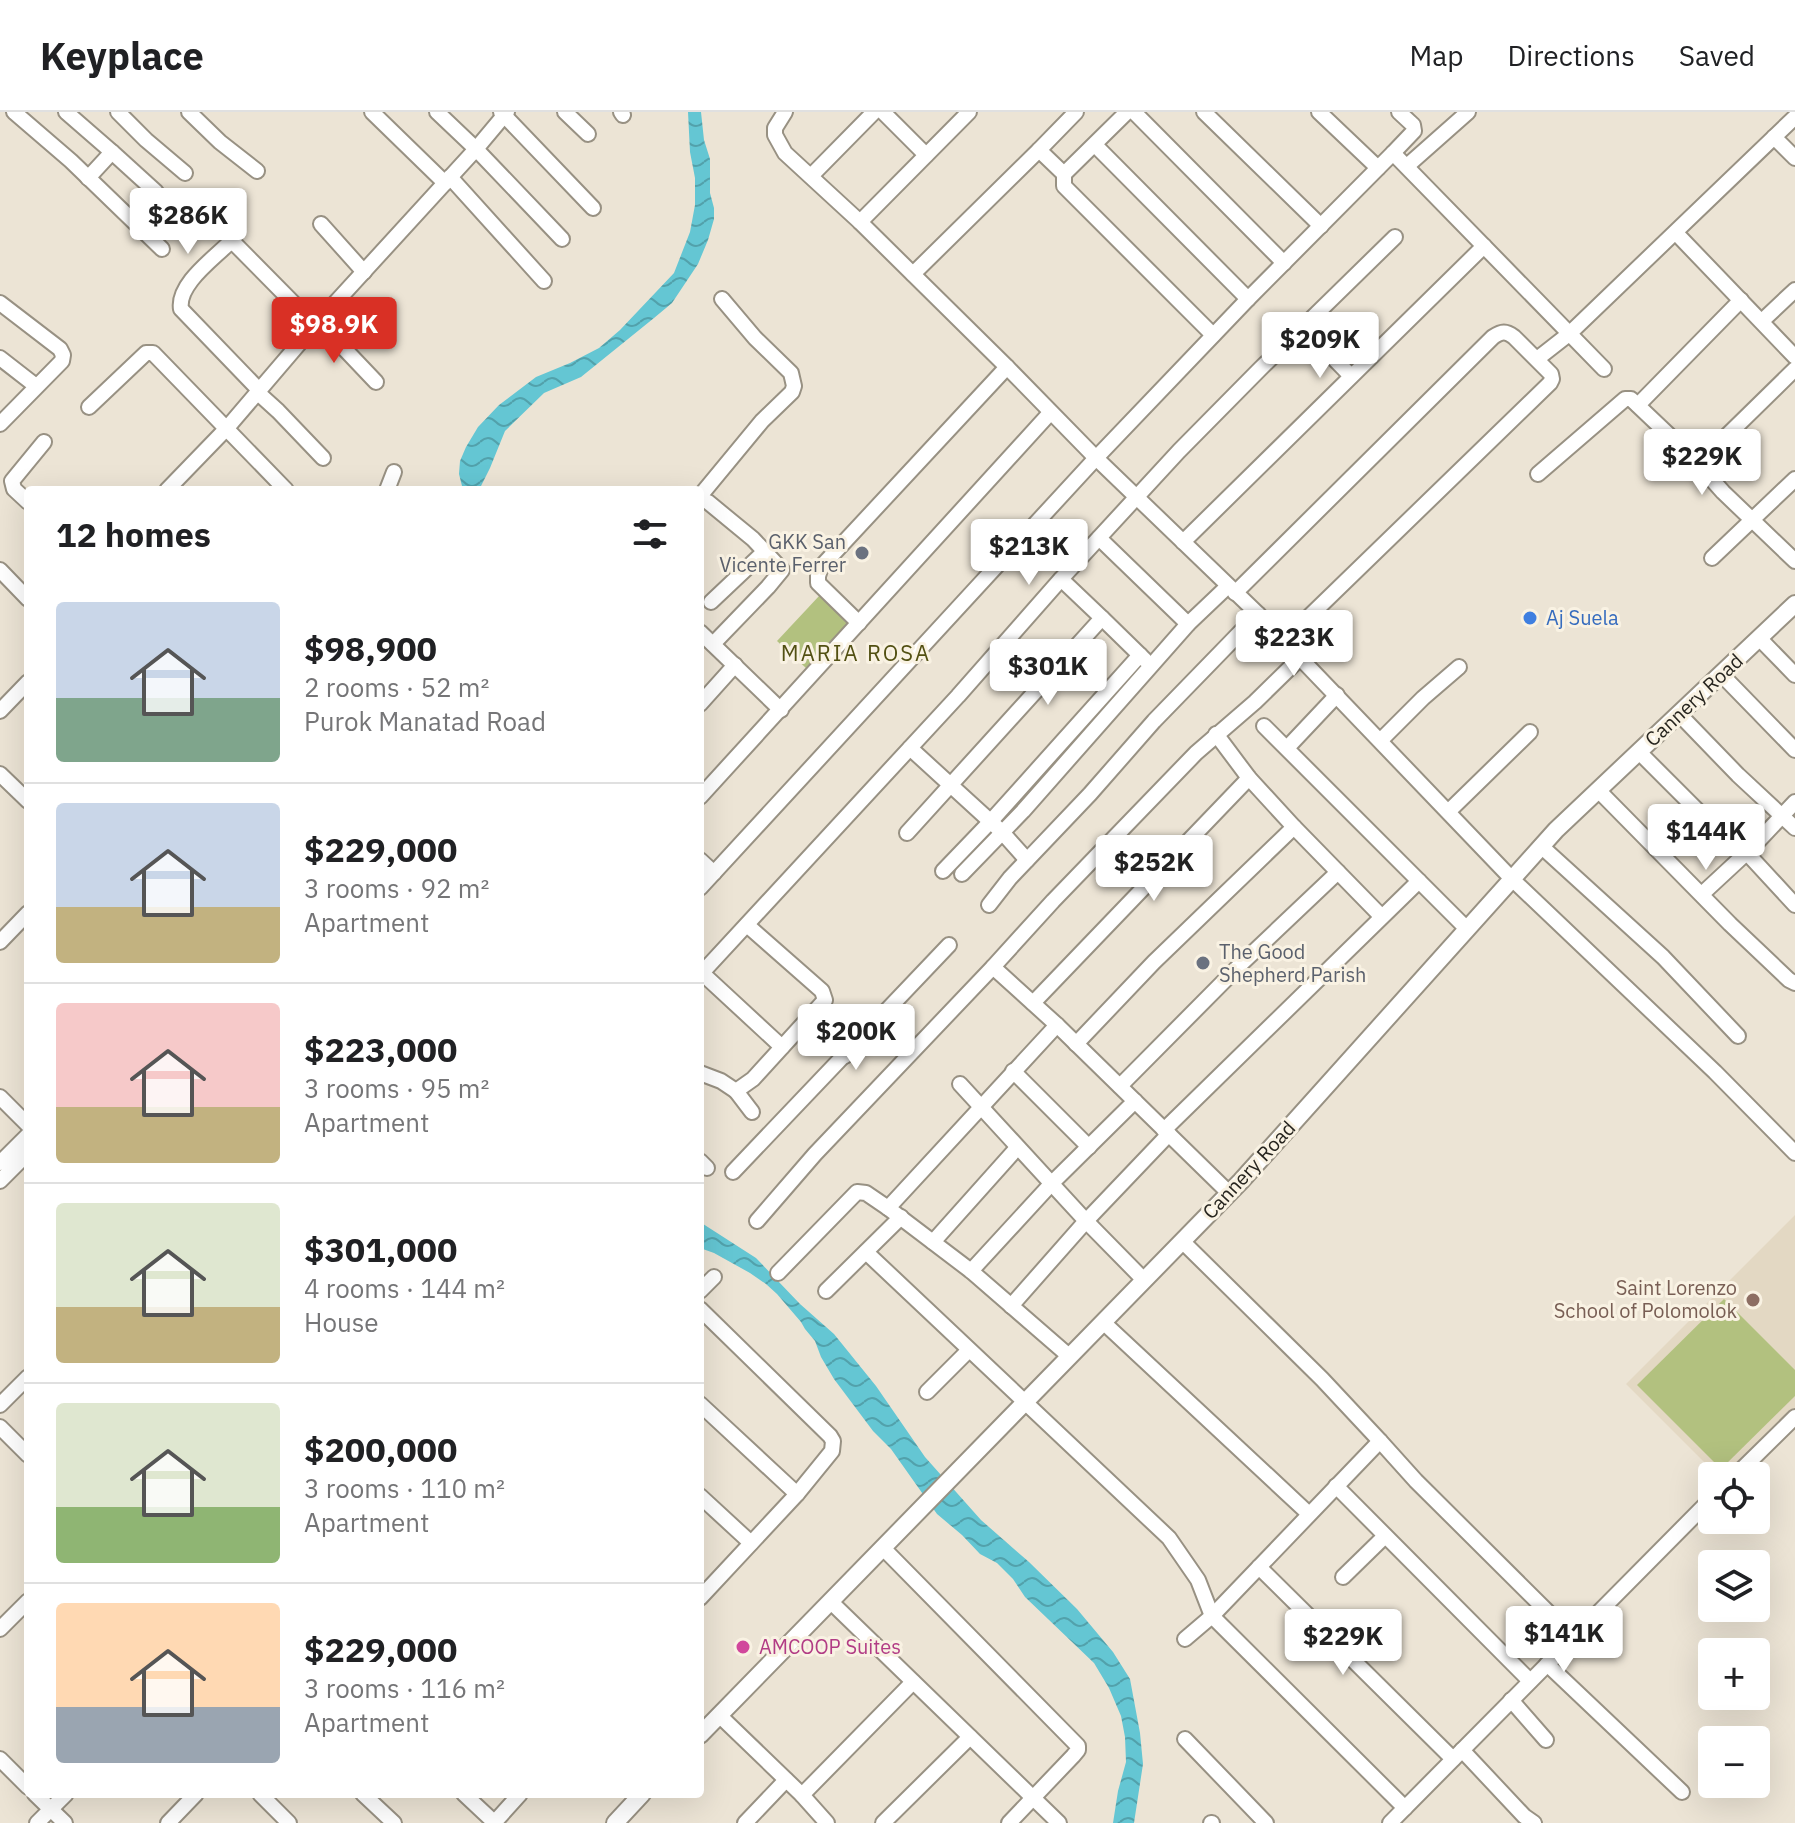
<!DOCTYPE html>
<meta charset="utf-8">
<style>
body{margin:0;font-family:"IBM Plex Sans",sans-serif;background:#f2f2f2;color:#202124;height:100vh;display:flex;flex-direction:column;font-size:30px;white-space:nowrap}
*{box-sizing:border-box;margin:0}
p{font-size:26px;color:#757577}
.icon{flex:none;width:44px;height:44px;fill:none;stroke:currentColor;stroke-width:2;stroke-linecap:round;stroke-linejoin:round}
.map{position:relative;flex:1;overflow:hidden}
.panel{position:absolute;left:24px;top:374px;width:680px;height:1312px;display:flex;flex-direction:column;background:#fff;border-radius:8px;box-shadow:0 8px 32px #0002}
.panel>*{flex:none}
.tools{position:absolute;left:1698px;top:1350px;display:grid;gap:16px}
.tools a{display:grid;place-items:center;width:72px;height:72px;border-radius:8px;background:#fff;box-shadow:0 8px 32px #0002;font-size:40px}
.price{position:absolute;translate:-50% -68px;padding:0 18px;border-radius:8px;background:#fff;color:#222;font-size:26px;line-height:52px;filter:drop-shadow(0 2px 4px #0008)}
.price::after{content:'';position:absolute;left:50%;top:48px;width:24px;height:18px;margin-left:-12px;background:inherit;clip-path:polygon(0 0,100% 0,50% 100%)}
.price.selected{background:#d93025;color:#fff}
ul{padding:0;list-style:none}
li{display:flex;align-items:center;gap:24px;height:200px;padding:0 32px}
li+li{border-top:2px solid #e0e0e0}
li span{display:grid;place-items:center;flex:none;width:224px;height:160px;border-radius:8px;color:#555}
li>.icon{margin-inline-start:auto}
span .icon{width:96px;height:96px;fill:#fffc;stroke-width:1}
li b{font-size:34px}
h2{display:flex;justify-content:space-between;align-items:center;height:96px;padding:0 32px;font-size:34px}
header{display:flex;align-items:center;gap:48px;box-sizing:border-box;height:112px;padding:0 40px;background:#fff;border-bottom:2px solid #e0e0e0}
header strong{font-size:38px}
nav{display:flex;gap:44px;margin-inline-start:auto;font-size:28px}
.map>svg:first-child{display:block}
.built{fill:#e3d8c3}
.park{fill:#b2c17f}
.water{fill:url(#water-waves)}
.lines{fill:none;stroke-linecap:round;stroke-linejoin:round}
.minor-casing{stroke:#989183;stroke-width:18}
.major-casing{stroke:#989183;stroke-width:20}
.minor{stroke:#fff;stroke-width:14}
.major{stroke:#fff;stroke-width:16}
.worship-dot{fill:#6b7280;stroke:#f9f2e3;stroke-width:3}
.shop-dot{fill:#3f7fe0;stroke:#f9f2e3;stroke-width:3}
.education-dot{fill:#8d6e63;stroke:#f9f2e3;stroke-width:3}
.hotel-dot{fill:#d1479c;stroke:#f9f2e3;stroke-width:3}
.labels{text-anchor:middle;stroke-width:6;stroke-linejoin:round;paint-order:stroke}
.worship-label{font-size:20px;fill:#5b616d;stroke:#f9f2e3;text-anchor:end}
.shop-label{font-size:20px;fill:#366cbe;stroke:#f9f2e3;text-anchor:start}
.street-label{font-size:20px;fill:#27251f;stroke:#f9f2e3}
.education-label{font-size:20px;fill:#785e54;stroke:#f9f2e3;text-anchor:end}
.hotel-label{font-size:20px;fill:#b23c85;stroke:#f9f2e3;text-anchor:start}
.neighbourhood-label{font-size:22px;letter-spacing:2px;fill:#525013;stroke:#f9f2e3}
</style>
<header>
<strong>Keyplace</strong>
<nav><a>Map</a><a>Directions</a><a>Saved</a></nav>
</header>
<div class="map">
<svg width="1795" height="1711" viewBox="0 0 1795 1711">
<defs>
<pattern id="water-waves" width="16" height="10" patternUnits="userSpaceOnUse" patternTransform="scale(2)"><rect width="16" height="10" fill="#64c6d3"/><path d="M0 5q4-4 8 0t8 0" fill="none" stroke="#52a1ab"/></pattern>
</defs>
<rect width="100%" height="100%" fill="#ece4d5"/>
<!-- built -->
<path class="built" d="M1795 1103V1297L1728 1364H1718L1626 1272Z"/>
<!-- park -->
<g class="park">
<path d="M820 483 850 510 807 557 777 529Z"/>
<path d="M1724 1187 1795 1258V1284L1721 1357 1637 1273Z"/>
</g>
<!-- water -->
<g class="water">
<path d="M688 0H701L704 28 710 47V81L714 96V107L708 128 698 152 672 191 654 206 581 265 544 281 505 319 490 356 479 378H463L459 362 460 349 466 335 478 315 499 293 536 265 570 251 599 236 620 218 674 161 690 120 695 93V66L690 40Z"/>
<path d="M700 1110 756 1146 800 1192 834 1222 876 1274 925 1345 981 1408 1029 1450 1077 1497 1113 1540 1130 1567 1140 1621 1143 1652 1134 1711H1113L1118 1679 1126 1650 1125 1625 1121 1604 1109 1576 1094 1551 1025 1485 1013 1467 997 1451 980 1442 962 1423 937 1402 891 1337 873 1319 834 1267 821 1245 815 1229 805 1217 801 1210 777 1182 766 1172 750 1161 714 1141 700 1136Z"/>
</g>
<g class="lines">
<!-- minor casing -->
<g class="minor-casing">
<g id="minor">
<path d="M14 0 71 49 162 137"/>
<path d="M66 0 112 40 88 66"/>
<path d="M118 0 146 28 185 61"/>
<path d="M189 0 220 30 257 59"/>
<path d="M372 0 445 71"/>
<path d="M437 0 476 37 562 127"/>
<path d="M501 0 593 96"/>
<path d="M565 0 588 22"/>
<path d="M621 0 623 3"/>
<path d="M785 0 775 16V23L785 41 860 110 1007 255 1096 346 1258 502 1512 767 1715 960 1795 1041"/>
<path d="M883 0 926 43"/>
<path d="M1127 0 1064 62V74L1213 223"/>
<path d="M1134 0 1284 151"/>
<path d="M1204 0 1321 114"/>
<path d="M1319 0 1378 56"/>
<path d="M1774 25 1795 46"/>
<path d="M1095 33 1248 187"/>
<path d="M1039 38 1076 0"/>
<path d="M112 40 156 80"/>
<path d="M1393 41 1414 19 1413 13 1399 0"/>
<path d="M1407 54 1468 0"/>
<path d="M811 64 874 0"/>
<path d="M450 65 544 169"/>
<path d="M860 110 969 0"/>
<path d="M321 112 364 160"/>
<path d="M1676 121 1795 245"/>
<path d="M913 162 1039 38 1064 62"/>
<path d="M0 191 60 237 63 243 62 249 0 312"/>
<path d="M1762 209 1795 178"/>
<path d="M319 210 376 270"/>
<path d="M1303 215 1351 264"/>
<path d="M0 246 36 274"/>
<path d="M1537 247 1569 222 1795 5"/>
<path d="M259 278 181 197C177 173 212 148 228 132L234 131 315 213"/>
<path d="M257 280 278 299 323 346"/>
<path d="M1638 293 1741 188"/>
<path d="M89 295 146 241H153L286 378"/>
<path d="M1698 352 1795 257"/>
<path d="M1538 362 1625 287H1631L1691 344 1723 380 1795 449"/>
<path d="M167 378 227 316 315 213 476 37 507 0"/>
<path d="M387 378 394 360"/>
<path d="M700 384 762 309 792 280 794 274 791 261 755 226 722 187"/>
<path d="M700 387 708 390 753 427 782 458 768 475 713 532"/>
<path d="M28 390 14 377 12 369 44 330"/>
<path d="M1099 426 1188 512"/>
<path d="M1183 430 1484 134"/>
<path d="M1712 446 1795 367"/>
<path d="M0 458 28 487"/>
<path d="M1235 481 1493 225C1502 219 1506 219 1514 225L1551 262 1552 267 1550 271 1284 529"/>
<path d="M711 490 765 439"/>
<path d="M1102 506 1145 548"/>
<path d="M859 511 818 471V464L821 455 1007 255"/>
<path d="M700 520 781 598"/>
<path d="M1759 526 1795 563"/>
<path d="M1721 562 1795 638"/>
<path d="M700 592 735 553"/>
<path d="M0 599 28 570"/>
<path d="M1679 602 1738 663 1795 716"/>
<path d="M1264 614 1467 817"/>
<path d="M1381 628 1423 586 1459 555"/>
<path d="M910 636 1002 720 1027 748"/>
<path d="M1287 636 1337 583"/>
<path d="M1639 640 1743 744"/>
<path d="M0 662 28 689"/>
<path d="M1598 678 1730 812 1789 868 1795 871"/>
<path d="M700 685 1050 301"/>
<path d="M1449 699 1530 620"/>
<path d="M1294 715 1381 804"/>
<path d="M907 721 1102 506 1061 467"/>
<path d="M1541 734 1663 845 1738 924"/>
<path d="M1747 741 1795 793"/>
<path d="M700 748 714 761"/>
<path d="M943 759 991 709 1140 543"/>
<path d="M962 762 1023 699 1188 512 1228 474"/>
<path d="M700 776 1096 346 1248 187 1393 41 1604 257"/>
<path d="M1702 782 1743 744 1747 741 1795 690"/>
<path d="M989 793 1010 766 1090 682 1154 609 1258 502"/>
<path d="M0 830 28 801"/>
<path d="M993 855 1057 913 1229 1081"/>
<path d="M702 861 782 935"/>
<path d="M700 863 958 584 1061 467 1179 339 1260 257 1395 125"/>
<path d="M1033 891 1249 666"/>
<path d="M808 908 845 944"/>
<path d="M1057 913 888 1096 971 1159 1069 1244"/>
<path d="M1076 932 1154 850 1294 715 1249 666 1216 622"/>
<path d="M1013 959 1089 1035"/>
<path d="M700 961 721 969 736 979 753 967 825 888 822 879 747 813"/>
<path d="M960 972 1086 1109 1143 1167"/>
<path d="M1120 974 1242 851 1338 760"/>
<path d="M736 979 752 1000"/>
<path d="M0 985 28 1013"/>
<path d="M1164 1018 1419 769"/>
<path d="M700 1049 707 1056"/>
<path d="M0 1051 28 1023"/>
<path d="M733 1060 949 833"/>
<path d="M0 1069 28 1041"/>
<path d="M757 1109 815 1042 993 855 1053 789 1196 641 1255 590 1300 546"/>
<path d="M1182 1129 1322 1267 1380 1329 1212 1504 1185 1527"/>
<path d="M933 1130 1017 1036"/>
<path d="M866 1140 1169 1426 1198 1468 1212 1504 1405 1696"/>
<path d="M971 1159 1052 1071 1135 989"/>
<path d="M778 1161 857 1080 866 1081 888 1096"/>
<path d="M700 1179 714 1165"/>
<path d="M826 1179 901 1105"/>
<path d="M1011 1194 1086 1109 1169 1022"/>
<path d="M700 1197 830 1324 833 1329 832 1339 797 1382 700 1486"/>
<path d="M1103 1210 1309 1402"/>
<path d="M927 1280 969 1238"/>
<path d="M700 1292 797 1382"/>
<path d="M0 1293 28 1265"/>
<path d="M0 1315 28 1343"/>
<path d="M1380 1329 1416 1369 1574 1526"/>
<path d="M1735 1364 1795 1305"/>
<path d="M1336 1374 1530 1569"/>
<path d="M700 1384 751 1431"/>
<path d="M883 1436 1078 1634V1638L1073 1644 1009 1711"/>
<path d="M1259 1455 1453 1647"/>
<path d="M1343 1465 1385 1424"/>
<path d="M831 1490 1059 1711"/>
<path d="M0 1517 28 1489"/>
<path d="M1547 1552 1682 1680"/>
<path d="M1511 1588 1546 1628"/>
<path d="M719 1603 802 1683 827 1711"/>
<path d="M1185 1627 1266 1711"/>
<path d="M1462 1638 1524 1704 1534 1711"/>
<path d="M0 1647 28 1675"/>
<path d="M35 1682 65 1711"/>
<path d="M260 1682 289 1711"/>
<path d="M363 1682 394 1711"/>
<path d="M464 1682 494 1710"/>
<path d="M802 1683 913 1570"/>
<path d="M37 1711 66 1682"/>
<path d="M168 1711 196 1682"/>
<path d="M494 1711 520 1682"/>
<path d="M745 1711 786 1668"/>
<path d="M883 1711 970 1625"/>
<path d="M1211 1711H1212"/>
<path d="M1390 1711 1712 1386"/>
</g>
</g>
<!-- major casing -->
<g class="major-casing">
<g id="major">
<path d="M700 1623 1241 1069 1556 718 1795 492"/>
<path d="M615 1711 642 1682"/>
</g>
</g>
<!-- minor -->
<use href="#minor" class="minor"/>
<!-- major -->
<use href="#major" class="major"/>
</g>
<!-- markers -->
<g class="worship-dot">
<circle cx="862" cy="441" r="8"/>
<circle cx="1203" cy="851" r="8"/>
</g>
<circle class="shop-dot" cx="1530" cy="506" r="8"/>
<circle class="education-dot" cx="1753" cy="1188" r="8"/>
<circle class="hotel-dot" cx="743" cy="1535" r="8"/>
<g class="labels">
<!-- worship labels -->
<g class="worship-label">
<text x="846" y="437">GKK San<tspan x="846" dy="23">Vicente Ferrer</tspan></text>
<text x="1219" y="847" text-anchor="start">The Good<tspan x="1219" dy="23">Shepherd Parish</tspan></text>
</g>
<!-- shop labels -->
<g class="shop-label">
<text x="1546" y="513">Aj Suela</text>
</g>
<!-- street labels -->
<g class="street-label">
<text transform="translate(1694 588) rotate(-43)" y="7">Cannery Road</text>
<text transform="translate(1249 1058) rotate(-47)" y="7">Cannery Road</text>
</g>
<!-- education labels -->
<g class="education-label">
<text x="1737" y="1183">Saint Lorenzo<tspan x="1737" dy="23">School of Polomolok</tspan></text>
</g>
<!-- hotel labels -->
<g class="hotel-label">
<text x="759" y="1542">AMCOOP Suites</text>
</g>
<!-- neighbourhood labels -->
<g class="neighbourhood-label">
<text x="856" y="549">MARIA ROSA</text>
</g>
</g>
</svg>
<div class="tools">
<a><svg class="icon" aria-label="locate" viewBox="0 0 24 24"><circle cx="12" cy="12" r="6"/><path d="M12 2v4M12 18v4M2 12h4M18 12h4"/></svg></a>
<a><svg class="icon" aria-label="layers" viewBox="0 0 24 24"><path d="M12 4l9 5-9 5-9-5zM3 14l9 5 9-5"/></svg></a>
<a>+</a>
<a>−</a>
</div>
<b class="price" style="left:188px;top:144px">$286K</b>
<b class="price selected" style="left:334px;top:253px">$98.9K</b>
<b class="price" style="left:1320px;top:268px">$209K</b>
<b class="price" style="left:1702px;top:385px">$229K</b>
<b class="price" style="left:1029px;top:475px">$213K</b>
<b class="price" style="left:1294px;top:566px">$223K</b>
<b class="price" style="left:1048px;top:595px">$301K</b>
<b class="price" style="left:1706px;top:760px">$144K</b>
<b class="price" style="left:1154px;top:791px">$252K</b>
<b class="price" style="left:856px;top:960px">$200K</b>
<b class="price" style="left:1564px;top:1562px">$141K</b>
<b class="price" style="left:1343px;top:1565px">$229K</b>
<section class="panel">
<h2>12 homes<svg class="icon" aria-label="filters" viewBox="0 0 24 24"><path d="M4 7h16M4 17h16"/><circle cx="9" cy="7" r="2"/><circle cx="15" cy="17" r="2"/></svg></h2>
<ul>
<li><span style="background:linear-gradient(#c9d6e8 60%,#7fa58c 0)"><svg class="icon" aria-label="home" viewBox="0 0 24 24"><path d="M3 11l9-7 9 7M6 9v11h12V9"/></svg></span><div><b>$98,900</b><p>2 rooms · 52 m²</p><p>Purok Manatad Road</p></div></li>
<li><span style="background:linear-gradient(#c9d6e8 65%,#c2b280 0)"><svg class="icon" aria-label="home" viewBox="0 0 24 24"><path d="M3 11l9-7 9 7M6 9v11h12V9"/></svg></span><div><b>$229,000</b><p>3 rooms · 92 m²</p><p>Apartment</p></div></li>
<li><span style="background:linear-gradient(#f6c9c9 65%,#c2b280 0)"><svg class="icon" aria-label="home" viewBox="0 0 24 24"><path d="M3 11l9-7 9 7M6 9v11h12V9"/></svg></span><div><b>$223,000</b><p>3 rooms · 95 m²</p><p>Apartment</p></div></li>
<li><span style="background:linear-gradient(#dfe7d0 65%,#c2b280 0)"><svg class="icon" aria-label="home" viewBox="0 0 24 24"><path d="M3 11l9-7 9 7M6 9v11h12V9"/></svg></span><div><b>$301,000</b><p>4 rooms · 144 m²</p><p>House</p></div></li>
<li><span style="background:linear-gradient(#dfe7d0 65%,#8fb573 0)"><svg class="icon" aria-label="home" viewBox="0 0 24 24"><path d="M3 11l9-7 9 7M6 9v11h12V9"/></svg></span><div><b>$200,000</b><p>3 rooms · 110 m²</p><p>Apartment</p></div></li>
<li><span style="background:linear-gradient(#ffd9b3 65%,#9aa5b1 0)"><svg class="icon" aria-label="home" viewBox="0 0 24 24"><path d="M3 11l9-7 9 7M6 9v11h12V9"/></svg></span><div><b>$229,000</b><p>3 rooms · 116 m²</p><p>Apartment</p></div></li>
</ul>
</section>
</div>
